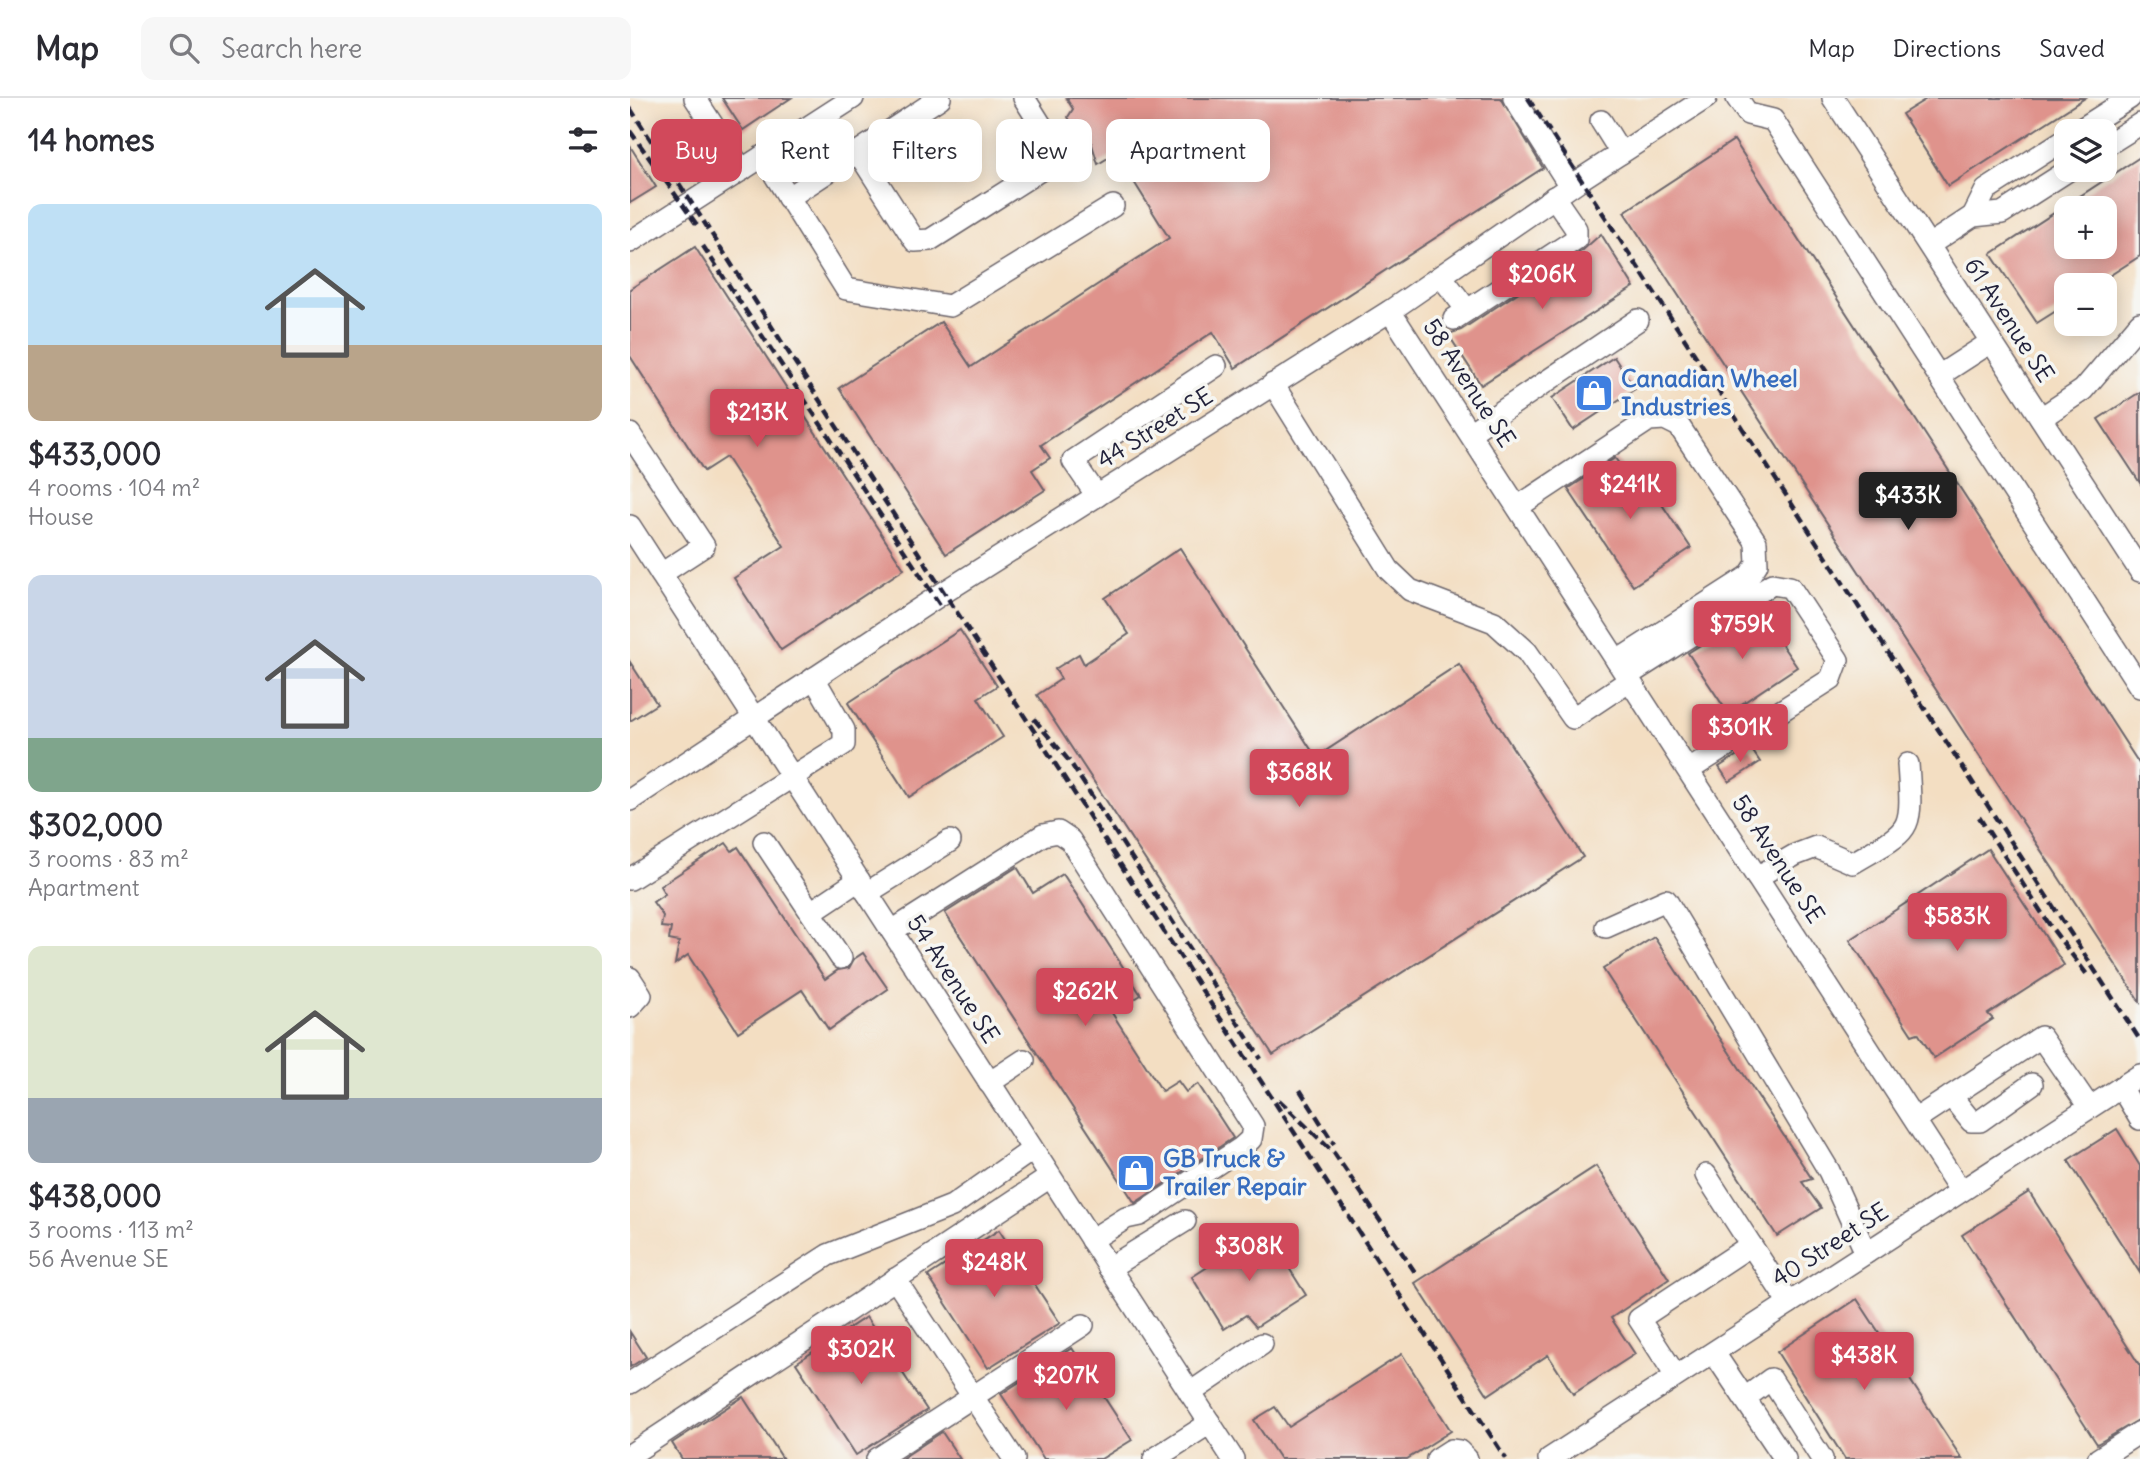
<!DOCTYPE html>
<meta charset="utf-8">
<style>
body{margin:0;font-family:Delius,sans-serif;background:#f7f7f7;color:#2b2b33;height:100vh;display:flex;flex-direction:column;font-size:26px;white-space:nowrap}
*{box-sizing:border-box;margin:0}
p{font-size:23px;color:#7c7c81}
.icon{flex:none;width:38px;height:38px;fill:none;stroke:currentColor;stroke-width:2;stroke-linecap:round;stroke-linejoin:round}
.map{position:relative;flex:1;overflow:hidden}
.details{display:flex;flex-direction:column;background:#fff;width:630px}
.details>*{flex:none}
.hud{position:absolute;left:21px;top:21px;width:665px;height:63px;display:flex;gap:14px}
.fabs{position:absolute;left:1424px;top:21px;display:grid;gap:14px}
.fabs a{display:grid;place-items:center;width:63px;height:63px;border-radius:14px;background:#fff;box-shadow:0 4px 18px #0003;font-size:35px}
.price{position:absolute;translate:-50% -60px;padding:0 16px;border-radius:7px;background:#d1495b;color:#fff;font-size:23px;line-height:46px;filter:drop-shadow(0 2px 4px #0008)}
.price::after{content:'';position:absolute;left:50%;top:42px;width:21px;height:16px;margin-left:-10px;background:inherit;clip-path:polygon(0 0,100% 0,50% 100%)}
.price.on{background:#222;color:#fff}
ul{padding:0;list-style:none}
li{display:grid;align-content:center;gap:14px;height:371px;padding:0 28px}
li span{display:grid;place-items:center;height:217px;border-radius:14px;color:#555}
li>.icon{margin-inline-start:auto}
span .icon{width:126px;height:126px;fill:#fffc;stroke-width:1}
li b{font-size:30px}
h2{display:flex;justify-content:space-between;align-items:center;height:84px;padding:0 28px;font-size:30px}
.tag{padding:0 24px;border-radius:14px;background:#fff;box-shadow:0 4px 18px #0003;font-size:24px;line-height:63px}
.tag.on{background:#d1495b;color:#fff}
header{display:flex;align-items:center;gap:42px;box-sizing:border-box;height:98px;padding:0 35px;background:#fff;border-bottom:2px solid #e1e1e2}
header strong{font-size:33px}
nav{display:flex;gap:38px;margin-inline-start:auto;font-size:24px}
.search{width:490px;height:63px;background:#f7f7f7;display:flex;align-items:center;gap:18px;box-sizing:border-box;padding:0 24px;border-radius:14px;color:#7c7c81;font-size:26px}
main{display:flex;flex:1;min-height:0}
.map>svg:first-child{display:block}
.building{fill:#df938c;fill-rule:evenodd}
.lines{fill:none;stroke-linecap:round;stroke-linejoin:round}
.minor-casing{stroke:#6b646a;stroke-width:24}
.minor{stroke:#fff;stroke-width:21}
.rail{stroke:#22223b;stroke-width:4.5;stroke-dasharray:10 5;stroke-linecap:butt}
.labels{text-anchor:middle;stroke-width:7;stroke-linejoin:round;paint-order:stroke}
.street-label{font-size:24px;fill:#22223b;stroke:#f6f6f2}
.shop-label{font-size:24px;font-weight:bold;fill:#366cbe;stroke:#f6f6f2;text-anchor:start}
</style>
<header>
<strong>Map</strong>
<div class="search"><svg class="icon" aria-label="search" viewBox="0 0 24 24"><circle cx="10" cy="10" r="6"/><path d="M15 15l6 6"/></svg>Search here</div>
<nav><a>Map</a><a>Directions</a><a>Saved</a></nav>
</header>
<main>
<section class="details">
<h2>14 homes<svg class="icon" aria-label="filters" viewBox="0 0 24 24"><path d="M4 7h16M4 17h16"/><circle cx="9" cy="7" r="2"/><circle cx="15" cy="17" r="2"/></svg></h2>
<ul>
<li><span style="background:linear-gradient(#bfe0f5 65%,#b9a48a 0)"><svg class="icon" aria-label="home" viewBox="0 0 24 24"><path d="M3 11l9-7 9 7M6 9v11h12V9"/></svg></span><div><b>$433,000</b><p>4 rooms · 104 m²</p><p>House</p></div></li>
<li><span style="background:linear-gradient(#c9d6e8 75%,#7fa58c 0)"><svg class="icon" aria-label="home" viewBox="0 0 24 24"><path d="M3 11l9-7 9 7M6 9v11h12V9"/></svg></span><div><b>$302,000</b><p>3 rooms · 83 m²</p><p>Apartment</p></div></li>
<li><span style="background:linear-gradient(#dfe7d0 70%,#9aa5b1 0)"><svg class="icon" aria-label="home" viewBox="0 0 24 24"><path d="M3 11l9-7 9 7M6 9v11h12V9"/></svg></span><div><b>$438,000</b><p>3 rooms · 113 m²</p><p>56 Avenue SE</p></div></li>
</ul>
</section>
<div class="map">
<svg width="1510" height="1361" viewBox="0 0 1510 1361">
<rect width="100%" height="100%" fill="#f6f6f2"/>
<filter id="ink" filterUnits="userSpaceOnUse"><feTurbulence type="fractalNoise" baseFrequency=".0143" numOctaves="2"/><feDisplacementMap in="SourceGraphic" scale="14" xChannelSelector="R" yChannelSelector="G"/><feConvolveMatrix kernelMatrix="1 2 1 2 8 2 1 2 1" color-interpolation-filters="sRGB"/></filter>
<filter id="wash" filterUnits="userSpaceOnUse"><feTurbulence type="fractalNoise" baseFrequency=".00686" numOctaves="4" result="noise"/><feDisplacementMap in="SourceGraphic" scale="28" xChannelSelector="R" yChannelSelector="G"/><feGaussianBlur stdDeviation="1.57" result="paint"/><feColorMatrix in="noise" values="0 0 0 0 0 0 0 0 0 0 0 0 0 0 0 0 0 1.4 0 .05"/><feComposite in="paint" operator="in"/></filter>
<g filter="url(#wash)">
<rect width="100%" height="100%" fill="#f3dec2"/>
<g id="blocks">
<!-- building -->
<g class="building">
<path d="M92 0H161L113 32Z"/>
<path d="M436 0H871L913 70 605 270 583 234 411 347 420 360 402 372 415 392 316 456 209 290 311 224 341 269 539 140 486 55 468 66 458 34 446 32 438 19 443 11Z"/>
<path d="M1298 0H1455L1318 88 1272 16Z"/>
<path d="M1104 42 1510 667V904L994 114Z"/>
<path d="M0 48 26 89 0 105Z"/>
<path d="M1510 59V158L1465 187H1437V206L1407 225 1361 156ZM1437 110H1475V149H1437Z"/>
<path d="M971 136 1004 189 851 287 818 236 831 232 953 152Z"/>
<path d="M65 149 274 471 151 552 104 480 154 448 96 359 74 373 0 258V191Z"/>
<path d="M984 259 1005 291 943 332 922 300Z"/>
<path d="M1510 294V385L1468 321Z"/>
<path d="M985 360 1000 382 1011 375 1061 450 1003 488 938 391Z"/>
<path d="M550 450 686 659 829 566 953 759 643 957 407 597 431 581 425 571 449 556 454 566 499 536 475 500Z"/>
<path d="M1127 511 1167 569 1098 615 1058 555Z"/>
<path d="M330 532 367 588 348 600 373 639 279 699 218 605Z"/>
<path d="M0 564 27 606 0 623Z"/>
<path d="M1120 649 1130 664 1099 684 1089 669Z"/>
<path d="M96 745 102 753 108 749 195 881 208 872 219 870 224 861 233 855 258 891 199 932 172 892 108 934 58 857 45 866 49 844 39 842 41 830 31 829 33 818 23 804 35 796 30 788Z"/>
<path d="M1358 751 1434 867 1358 916 1363 921 1304 960 1288 935 1282 937 1220 842Z"/>
<path d="M387 769 403 795 433 776 511 897 482 915 532 993 548 983 556 994 568 986 603 1040 505 1105 315 815Z"/>
<path d="M1024 839 1182 1081 1172 1084 1191 1110 1147 1138 973 871Z"/>
<path d="M1487 1031 1510 1068V1175L1438 1062Z"/>
<path d="M966 1068 1039 1181 981 1220 1005 1256 943 1296 918 1257 858 1297 785 1185Z"/>
<path d="M1399 1094 1510 1268V1321L1467 1346 1332 1137Z"/>
<path d="M369 1132 430 1225 358 1270 298 1178Z"/>
<path d="M635 1132 676 1197 626 1229 616 1217 594 1231 562 1179Z"/>
<path d="M1227 1201 1332 1361H1215L1147 1254Z"/>
<path d="M236 1219 297 1312 226 1357 166 1265Z"/>
<path d="M0 1234 16 1259 0 1269Z"/>
<path d="M442 1250 502 1342 471 1361H414L371 1296Z"/>
<path d="M772 1256 821 1333 777 1361H650L624 1322 645 1309 659 1329Z"/>
<path d="M113 1299 153 1361H52L42 1345Z"/>
<path d="M312 1334 330 1361H271Z"/>
</g>
</g>
</g>
<g filter="url(#ink)">
<use href="#blocks" fill-opacity="0" stroke="#6b646a" stroke-width="2"/>
<g class="lines">
<!-- minor casing -->
<g class="minor-casing">
<g id="minor">
<path d="M65 0 112 72"/>
<path d="M884 0 940 88"/>
<path d="M1107 0 1118 16 1143 22 1510 589"/>
<path d="M1203 0 1510 473"/>
<path d="M971 23 991 55"/>
<path d="M1448 33 1500 0"/>
<path d="M1475 48 1510 26"/>
<path d="M228 54 285 143 300 142 431 59 394 0"/>
<path d="M133 58 216 191 320 208 483 108"/>
<path d="M158 100 310 0"/>
<path d="M1343 118 1356 92 1437 40"/>
<path d="M0 144 223 0"/>
<path d="M1299 147 1343 118 1372 115 1439 72"/>
<path d="M811 178 837 212"/>
<path d="M760 213 1330 1092"/>
<path d="M824 221 946 141V131L924 99"/>
<path d="M1310 277 1361 244"/>
<path d="M643 286 759 472 780 492 864 524 897 554 943 620 1000 582"/>
<path d="M1411 320 1453 292 1510 225"/>
<path d="M841 334 1008 222"/>
<path d="M0 336 74 448 31 476"/>
<path d="M467 398 443 363 586 268"/>
<path d="M889 408 1019 322 1035 321 1049 328 1126 444 1127 466 1119 478 987 563"/>
<path d="M0 428 603 1361"/>
<path d="M997 578 1142 486 1160 489 1208 562 1201 581 1059 672"/>
<path d="M0 702 313 495 760 213 951 81 1076 0"/>
<path d="M134 744 211 860"/>
<path d="M1127 779 1165 757 1186 749 1223 765C1282 730 1283 737 1278 666"/>
<path d="M0 781 214 646V632L184 580"/>
<path d="M237 795 320 743"/>
<path d="M181 814 229 782"/>
<path d="M976 829 1036 802 1199 1073 1236 1155"/>
<path d="M262 833 413 737 428 734 440 742 623 1028 621 1041 611 1050 510 1117 496 1120 461 1142"/>
<path d="M0 880 11 897 0 909"/>
<path d="M359 985 394 962"/>
<path d="M1491 989 1510 1021"/>
<path d="M1321 998 1341 1023H1350L1402 986"/>
<path d="M1286 1021 1411 939 1459 1009"/>
<path d="M1076 1077 1121 1147"/>
<path d="M479 1170 555 1123"/>
<path d="M265 1181 384 1361"/>
<path d="M1084 1255 1155 1361"/>
<path d="M1046 1278 1009 1221 1121 1147 1159 1205"/>
<path d="M0 1285 198 1157 322 1108 402 1052"/>
<path d="M560 1295 632 1246"/>
<path d="M1115 1300 1141 1281 1192 1361"/>
<path d="M0 1357 420 1079"/>
<path d="M247 1361 453 1227"/>
<path d="M524 1361 580 1325"/>
<path d="M807 1361 821 1352 829 1353 837 1361"/>
<path d="M919 1361 1510 977"/>
<path d="M1468 1361 1510 1334"/>
</g>
</g>
<!-- minor -->
<use href="#minor" class="minor"/>
<!-- rail -->
<g class="rail">
<path d="M898 0 1510 942"/>
<path d="M0 10 876 1361"/>
<path d="M0 33 67 127"/>
<path d="M73 148 310 507"/>
<path d="M404 621 440 664 631 961"/>
<path d="M1349 719 1421 829 1458 878"/>
<path d="M670 992 704 1046"/>
<path d="M649 1002 704 1055 787 1177"/>
</g>
</g>
</g>
<!-- icons -->
<defs>
<g id="shop-square" transform="scale(2.0125)"><rect x="-9" y="-9" width="18" height="18" rx="4" fill="#3f7fe0" stroke="#f6f6f2"/><path d="M-5-2.5h2.3a2.7 3.5 0 0 1 5.4 0H5L5.5 6h-11ZM-1.5-2.5h3a1.5 2.3 0 0 0-3 0Z" fill="#fff"/></g>
</defs>
<g fill-rule="evenodd">
<use href="#shop-square" x="964" y="295"/>
<use href="#shop-square" x="506" y="1075"/>
</g>
<g class="labels">
<!-- street labels -->
<g class="street-label">
<text transform="translate(1379 222) rotate(57)" y="8">61 Avenue SE</text>
<text transform="translate(839 285) rotate(57)" y="8">58 Avenue SE</text>
<text transform="translate(525 330) rotate(-32)" y="8">44 Street SE</text>
<text transform="translate(1148 761) rotate(57)" y="8">58 Avenue SE</text>
<text transform="translate(323 881) rotate(57)" y="8">54 Avenue SE</text>
<text transform="translate(1200 1147) rotate(-33)" y="8">40 Street SE</text>
</g>
<!-- shop labels -->
<g class="shop-label">
<text x="991" y="289">Canadian Wheel<tspan x="991" dy="28">Industries</tspan></text>
<text x="533" y="1069">GB Truck &amp;<tspan x="533" dy="28">Trailer Repair</tspan></text>
</g>
</g>
</svg>
<div class="fabs">
<a><svg class="icon" aria-label="layers" viewBox="0 0 24 24"><path d="M12 4l9 5-9 5-9-5zM3 14l9 5 9-5"/></svg></a>
<a>+</a>
<a>−</a>
</div>
<b class="price" style="left:912px;top:213px">$206K</b>
<b class="price" style="left:127px;top:351px">$213K</b>
<b class="price" style="left:1000px;top:423px">$241K</b>
<b class="price on" style="left:1278px;top:434px">$433K</b>
<b class="price" style="left:1112px;top:563px">$759K</b>
<b class="price" style="left:1110px;top:666px">$301K</b>
<b class="price" style="left:669px;top:711px">$368K</b>
<b class="price" style="left:1327px;top:855px">$583K</b>
<b class="price" style="left:455px;top:930px">$262K</b>
<b class="price" style="left:619px;top:1185px">$308K</b>
<b class="price" style="left:364px;top:1201px">$248K</b>
<b class="price" style="left:231px;top:1288px">$302K</b>
<b class="price" style="left:1234px;top:1294px">$438K</b>
<b class="price" style="left:436px;top:1314px">$207K</b>
<div class="hud">
<a class="tag on">Buy</a>
<a class="tag">Rent</a>
<a class="tag">Filters</a>
<a class="tag">New</a>
<a class="tag">Apartment</a>
</div>
</div>
</main>
